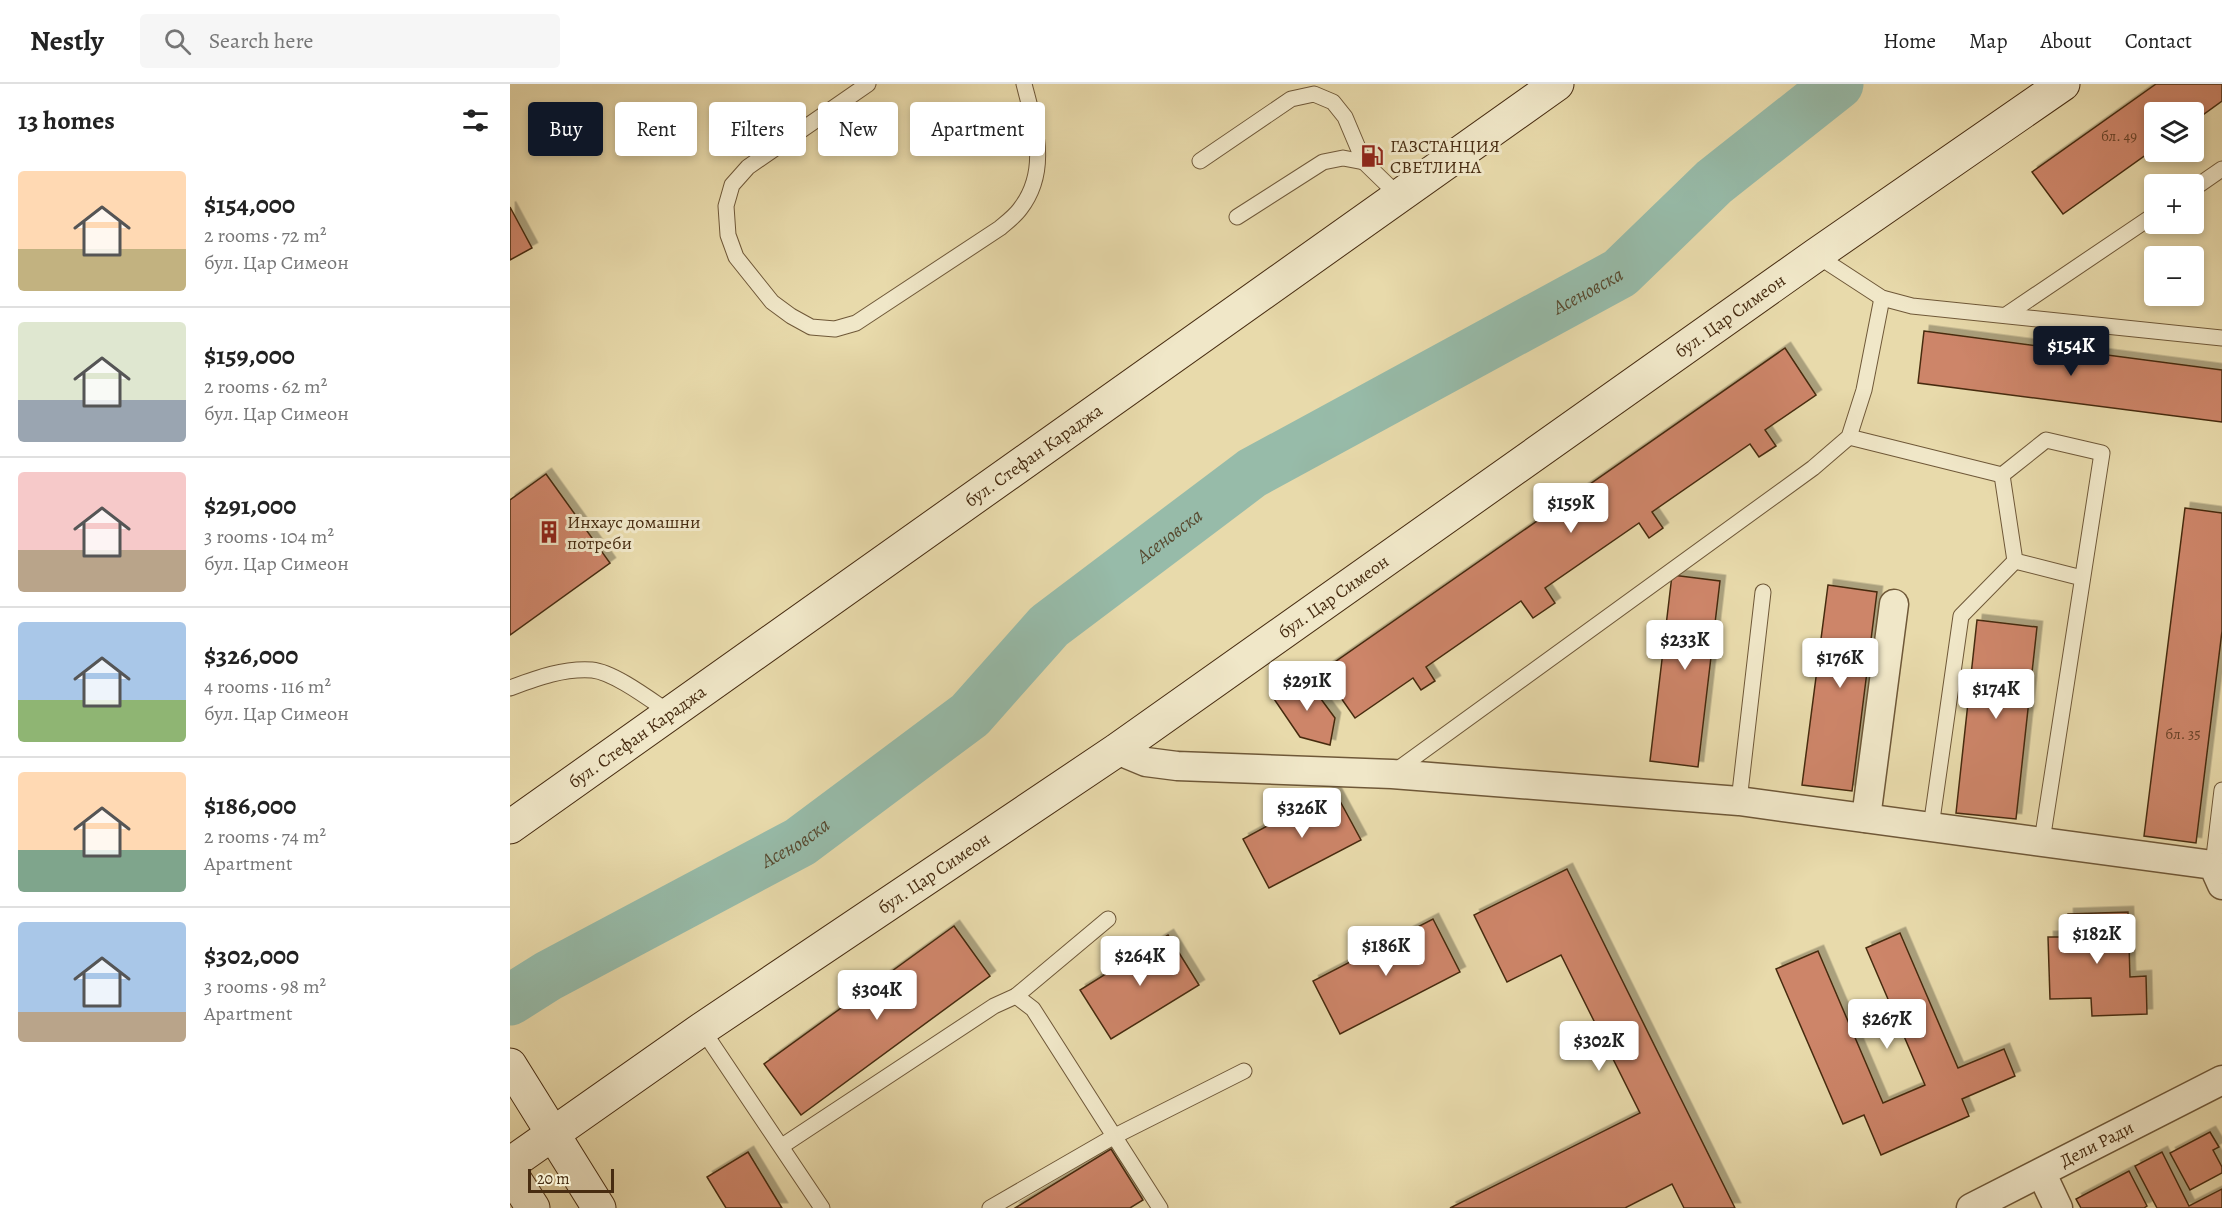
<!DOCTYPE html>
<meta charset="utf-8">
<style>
body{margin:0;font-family:Alegreya,serif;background:#f6f6f6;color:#222;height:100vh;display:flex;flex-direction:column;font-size:22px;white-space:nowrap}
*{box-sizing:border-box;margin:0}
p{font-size:20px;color:#767676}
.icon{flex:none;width:33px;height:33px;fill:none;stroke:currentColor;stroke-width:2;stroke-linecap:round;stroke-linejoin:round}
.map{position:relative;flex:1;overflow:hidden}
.details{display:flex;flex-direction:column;background:#fff;width:510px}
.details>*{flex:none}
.banner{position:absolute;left:18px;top:18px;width:570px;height:54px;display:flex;gap:12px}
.buttons{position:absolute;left:1634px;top:18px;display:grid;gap:12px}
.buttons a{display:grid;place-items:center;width:60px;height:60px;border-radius:6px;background:#fff;box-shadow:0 3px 9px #0003;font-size:30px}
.scale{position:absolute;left:18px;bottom:15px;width:86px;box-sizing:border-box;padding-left:6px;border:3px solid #472c11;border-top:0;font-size:16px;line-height:21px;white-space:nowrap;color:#472c11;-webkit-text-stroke:4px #f0e7c8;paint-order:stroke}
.price{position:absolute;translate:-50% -51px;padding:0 14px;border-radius:6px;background:#fff;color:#222;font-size:20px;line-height:39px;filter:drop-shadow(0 2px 3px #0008)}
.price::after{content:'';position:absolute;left:50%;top:36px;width:18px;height:14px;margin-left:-9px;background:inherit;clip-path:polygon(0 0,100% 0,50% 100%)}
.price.active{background:#111827;color:#fff}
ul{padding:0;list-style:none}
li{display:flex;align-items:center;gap:18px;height:150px;padding:0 18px}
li+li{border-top:2px solid #e0e0e0}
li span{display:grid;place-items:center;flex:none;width:168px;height:120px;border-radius:6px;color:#555}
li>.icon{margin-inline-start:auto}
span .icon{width:72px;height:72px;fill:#fffc;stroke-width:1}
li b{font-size:26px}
h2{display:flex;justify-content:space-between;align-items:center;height:72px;padding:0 18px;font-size:26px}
.tag{padding:0 21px;border-radius:6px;background:#fff;box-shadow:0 3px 9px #0003;font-size:21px;line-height:54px}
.tag.active{background:#111827;color:#fff}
header{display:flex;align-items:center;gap:36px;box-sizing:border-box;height:84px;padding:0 30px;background:#fff;border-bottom:2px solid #e0e0e0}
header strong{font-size:28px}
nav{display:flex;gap:33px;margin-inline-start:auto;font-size:21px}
.search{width:420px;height:54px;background:#f6f6f6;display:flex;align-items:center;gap:15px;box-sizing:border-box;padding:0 21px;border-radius:6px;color:#767676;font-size:22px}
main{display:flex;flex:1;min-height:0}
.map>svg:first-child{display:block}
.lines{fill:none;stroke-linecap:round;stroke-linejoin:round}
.river{stroke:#97bba9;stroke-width:51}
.building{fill:#cd8569;stroke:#472c11;stroke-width:1.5;filter:url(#shadow)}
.service-casing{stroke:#6f5838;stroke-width:17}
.minor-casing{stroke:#6f5838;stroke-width:31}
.secondary-casing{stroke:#472c11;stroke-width:35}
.service{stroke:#f0e7c8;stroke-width:15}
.minor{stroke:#f0e7c8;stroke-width:28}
.secondary{stroke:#f0e7c8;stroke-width:33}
.labels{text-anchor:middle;stroke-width:6;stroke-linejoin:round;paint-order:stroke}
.number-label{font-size:15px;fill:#684227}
.poi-label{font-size:18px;fill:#472c11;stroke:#f0e7c8;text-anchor:start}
.street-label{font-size:18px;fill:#472c11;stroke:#f0e7c8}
.water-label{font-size:20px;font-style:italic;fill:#57492f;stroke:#f0e7c8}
</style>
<header>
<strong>Nestly</strong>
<div class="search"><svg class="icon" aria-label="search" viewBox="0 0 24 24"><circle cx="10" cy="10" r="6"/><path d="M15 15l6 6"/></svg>Search here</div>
<nav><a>Home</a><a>Map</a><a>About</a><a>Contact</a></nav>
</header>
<main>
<section class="details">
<h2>13 homes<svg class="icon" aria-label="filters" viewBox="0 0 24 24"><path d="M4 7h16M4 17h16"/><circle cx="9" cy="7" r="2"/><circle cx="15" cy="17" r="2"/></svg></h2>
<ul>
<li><span style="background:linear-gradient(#ffd9b3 65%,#c2b280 0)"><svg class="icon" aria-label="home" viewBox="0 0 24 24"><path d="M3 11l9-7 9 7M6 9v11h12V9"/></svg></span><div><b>$154,000</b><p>2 rooms · 72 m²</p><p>бул. Цар Симеон</p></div></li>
<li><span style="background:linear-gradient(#dfe7d0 65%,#9aa5b1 0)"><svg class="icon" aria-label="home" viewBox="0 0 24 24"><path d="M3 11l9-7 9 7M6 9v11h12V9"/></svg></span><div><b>$159,000</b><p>2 rooms · 62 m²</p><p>бул. Цар Симеон</p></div></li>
<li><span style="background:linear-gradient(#f6c9c9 65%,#b9a48a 0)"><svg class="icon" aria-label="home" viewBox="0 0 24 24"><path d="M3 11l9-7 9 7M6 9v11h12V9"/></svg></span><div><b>$291,000</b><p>3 rooms · 104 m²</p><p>бул. Цар Симеон</p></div></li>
<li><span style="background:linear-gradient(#a9c7e8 65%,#8fb573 0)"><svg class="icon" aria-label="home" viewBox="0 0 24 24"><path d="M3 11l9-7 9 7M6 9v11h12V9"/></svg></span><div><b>$326,000</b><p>4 rooms · 116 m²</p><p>бул. Цар Симеон</p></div></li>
<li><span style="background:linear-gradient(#ffd9b3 65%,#7fa58c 0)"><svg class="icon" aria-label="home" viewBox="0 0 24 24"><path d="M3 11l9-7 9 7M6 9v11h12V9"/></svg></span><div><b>$186,000</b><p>2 rooms · 74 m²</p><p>Apartment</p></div></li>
<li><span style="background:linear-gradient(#a9c7e8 75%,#b9a48a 0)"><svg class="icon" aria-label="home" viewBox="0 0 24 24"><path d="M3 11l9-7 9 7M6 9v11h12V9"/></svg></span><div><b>$302,000</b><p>3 rooms · 98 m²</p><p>Apartment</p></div></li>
</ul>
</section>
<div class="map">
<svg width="1712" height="1124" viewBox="0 0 1712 1124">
<defs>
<filter id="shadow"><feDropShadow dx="5.5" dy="-5.5" stdDeviation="0" flood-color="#0004"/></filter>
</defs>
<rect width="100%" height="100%" fill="#e8daab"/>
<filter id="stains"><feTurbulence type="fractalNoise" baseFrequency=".00333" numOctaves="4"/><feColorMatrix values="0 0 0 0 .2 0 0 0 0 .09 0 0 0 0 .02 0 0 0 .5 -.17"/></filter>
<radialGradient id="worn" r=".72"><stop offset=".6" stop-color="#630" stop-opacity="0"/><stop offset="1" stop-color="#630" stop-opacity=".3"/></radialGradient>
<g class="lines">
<!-- river -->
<path class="river" id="s1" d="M0 916 38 892 290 758 460 631 539 542 742 389 1110 189 1204 98 1328 0"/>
</g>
<!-- building -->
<g class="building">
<path d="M1646 0H1712V17L1683 38V28H1644V65L1553 130 1522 88Z"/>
<path d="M0 123 22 164 0 176Z"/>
<path d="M1414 247 1712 286V338L1408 299Z"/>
<path d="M1275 264 1306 311 1255 346 1266 362 1249 373 1240 360 1142 428 1153 444 1139 454 1129 439 1035 504 1045 519 1023 534 1011 517 916 583 925 597 911 606 903 594 845 634 812 587Z"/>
<path d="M36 390 100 479 0 551V416Z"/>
<path d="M1675 424 1712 429V547L1686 759 1634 752Z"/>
<path d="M1162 491 1210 497 1188 683 1140 677Z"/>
<path d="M1318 501 1367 508 1342 707 1292 701Z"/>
<path d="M1467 536 1527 543 1506 735 1446 729Z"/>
<path d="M794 592 825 634 820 661 790 653 764 615Z"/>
<path d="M824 706 851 756 759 804 733 755Z"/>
<path d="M1057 785 1225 1124H1174L1162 1100 1115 1124H940L1130 1029 1051 871 997 898 964 831Z"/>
<path d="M1618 828 1620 893 1636 892 1637 930 1582 932 1581 914 1540 915 1538 853H1559L1558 830Z"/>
<path d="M923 835 950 888 830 950 803 897Z"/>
<path d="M444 842 480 892 291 1031 254 980Z"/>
<path d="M1390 849 1448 984 1494 965 1505 992 1452 1015 1459 1032 1371 1071 1354 1031 1333 1040 1266 885 1308 867 1373 1019 1415 1001 1356 864Z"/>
<path d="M658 851 689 901 601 955 570 906Z"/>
<path d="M1700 1048 1709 1063 1703 1066 1712 1083V1089L1680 1106 1660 1069Z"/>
<path d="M601 1065 633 1116 620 1124H505Z"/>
<path d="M238 1068 272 1124H216L197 1093Z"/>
<path d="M1652 1068 1679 1122 1712 1105V1124H1647L1625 1082Z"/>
<path d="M1619 1087 1637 1122 1634 1124H1571L1566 1115Z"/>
</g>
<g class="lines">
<!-- service casing -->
<g class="service-casing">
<g id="service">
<path d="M358 0 238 83 222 101 216 122 218 151 226 173 262 218 281 232 301 243 325 245 346 239 490 144C497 138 505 132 510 125 540 86 525 43 514 0"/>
<path d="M690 77 781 15 804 10 823 18 835 33 854 78 889 112"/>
<path d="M1683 105 1712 85"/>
<path d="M727 133 813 78 833 74 854 78"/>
<path d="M1306 171 1372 214 1402 222 1712 254"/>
<path d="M1496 231 1644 131"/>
<path d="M1339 353 1492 391"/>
<path d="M0 604C27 594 53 584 82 586 104 588 142 617 160 629"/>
<path d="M884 688 1303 384 1339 353 1354 306 1372 214"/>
<path d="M1229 717 1253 508"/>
<path d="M1421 743 1451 532 1505 477"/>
<path d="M1532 757 1592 369 1536 356 1492 391 1505 477 1572 494"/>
<path d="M1703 781 1712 706"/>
<path d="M506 912 523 925 650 1124"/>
<path d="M192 945 312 1124"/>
<path d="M272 1062 484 922 506 912 598 835"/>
<path d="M480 1124 603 1053 734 987"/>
</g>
</g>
<!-- minor casing -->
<g class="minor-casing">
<g id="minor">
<path d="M607 666 636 678 667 682 882 690 1229 717 1703 781 1712 801"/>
<path d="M1356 734 1384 520"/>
<path d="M1532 1090 1548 1124"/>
<path id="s2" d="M1461 1124 1712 996"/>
</g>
</g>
<!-- secondary casing -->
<g class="secondary-casing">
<g id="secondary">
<path id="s3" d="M0 743 1047 0"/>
<path d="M0 981 89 1124"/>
<path id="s4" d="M0 1080 192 945 607 666 1306 171 1553 0"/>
<path d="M0 1088 23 1124"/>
</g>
</g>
<!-- service -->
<use href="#service" class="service"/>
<!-- minor -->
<use href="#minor" class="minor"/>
<!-- secondary -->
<use href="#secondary" class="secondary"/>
</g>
<!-- icons -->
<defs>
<g id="fuel-bare" transform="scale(1.8)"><path d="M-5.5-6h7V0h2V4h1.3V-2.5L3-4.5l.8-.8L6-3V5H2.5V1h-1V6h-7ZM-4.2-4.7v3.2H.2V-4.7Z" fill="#8f2418" stroke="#f0e7c8" stroke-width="2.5" paint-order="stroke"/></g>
<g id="building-bare" transform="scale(1.8)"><path d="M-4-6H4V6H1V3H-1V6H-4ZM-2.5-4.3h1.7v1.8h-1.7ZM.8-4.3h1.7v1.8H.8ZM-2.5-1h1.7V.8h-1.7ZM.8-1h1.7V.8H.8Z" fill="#8f2418" stroke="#f0e7c8" stroke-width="2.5" paint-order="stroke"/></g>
</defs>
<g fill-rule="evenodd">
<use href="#fuel-bare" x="862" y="72"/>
<use href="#building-bare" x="39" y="448"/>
</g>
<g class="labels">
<!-- number labels -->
<g class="number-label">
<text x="1609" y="57">бл. 49</text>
<text x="1673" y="655">бл. 35</text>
</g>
<!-- poi labels -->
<g class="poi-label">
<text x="880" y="68">ГАЗСТАНЦИЯ<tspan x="880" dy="21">СВЕТЛИНА</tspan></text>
<text x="57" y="444">Инхаус домашни<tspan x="57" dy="21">потреби</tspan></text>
</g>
<!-- street labels -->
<g class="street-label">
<text dy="6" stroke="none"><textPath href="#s4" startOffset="1486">бул. Цар Симеон</textPath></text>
<text dy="6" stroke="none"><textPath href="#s3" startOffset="642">бул. Стефан Караджа</textPath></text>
<text dy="6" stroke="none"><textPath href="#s4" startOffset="1000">бул. Цар Симеон</textPath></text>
<text dy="6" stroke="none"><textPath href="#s3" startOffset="156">бул. Стефан Караджа</textPath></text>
<text dy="6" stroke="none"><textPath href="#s4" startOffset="514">бул. Цар Симеон</textPath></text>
<text dy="6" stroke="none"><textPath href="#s2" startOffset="141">Дели Ради</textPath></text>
</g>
<!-- water labels -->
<g class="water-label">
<text dy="7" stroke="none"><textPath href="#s1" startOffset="1298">Асеновска</textPath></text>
<text dy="7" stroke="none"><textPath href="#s1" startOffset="812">Асеновска</textPath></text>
<text dy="7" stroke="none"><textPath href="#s1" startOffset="326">Асеновска</textPath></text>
</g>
</g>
<rect width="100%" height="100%" filter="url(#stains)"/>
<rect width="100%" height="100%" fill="url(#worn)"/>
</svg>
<div class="buttons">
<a><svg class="icon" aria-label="layers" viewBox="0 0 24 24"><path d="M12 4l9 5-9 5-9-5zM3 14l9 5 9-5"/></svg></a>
<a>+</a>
<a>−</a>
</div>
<div class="scale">20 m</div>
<b class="price active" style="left:1561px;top:293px">$154K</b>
<b class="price" style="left:1061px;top:450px">$159K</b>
<b class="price" style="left:1175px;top:587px">$233K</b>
<b class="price" style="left:1330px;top:605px">$176K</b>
<b class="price" style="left:797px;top:628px">$291K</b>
<b class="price" style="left:1486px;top:636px">$174K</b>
<b class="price" style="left:792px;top:755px">$326K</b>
<b class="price" style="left:1587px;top:881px">$182K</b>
<b class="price" style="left:876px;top:893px">$186K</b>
<b class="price" style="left:630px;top:903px">$264K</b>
<b class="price" style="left:367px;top:937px">$304K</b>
<b class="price" style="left:1377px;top:966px">$267K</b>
<b class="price" style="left:1089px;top:988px">$302K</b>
<div class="banner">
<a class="tag active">Buy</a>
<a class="tag">Rent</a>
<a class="tag">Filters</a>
<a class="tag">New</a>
<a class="tag">Apartment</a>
</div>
</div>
</main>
